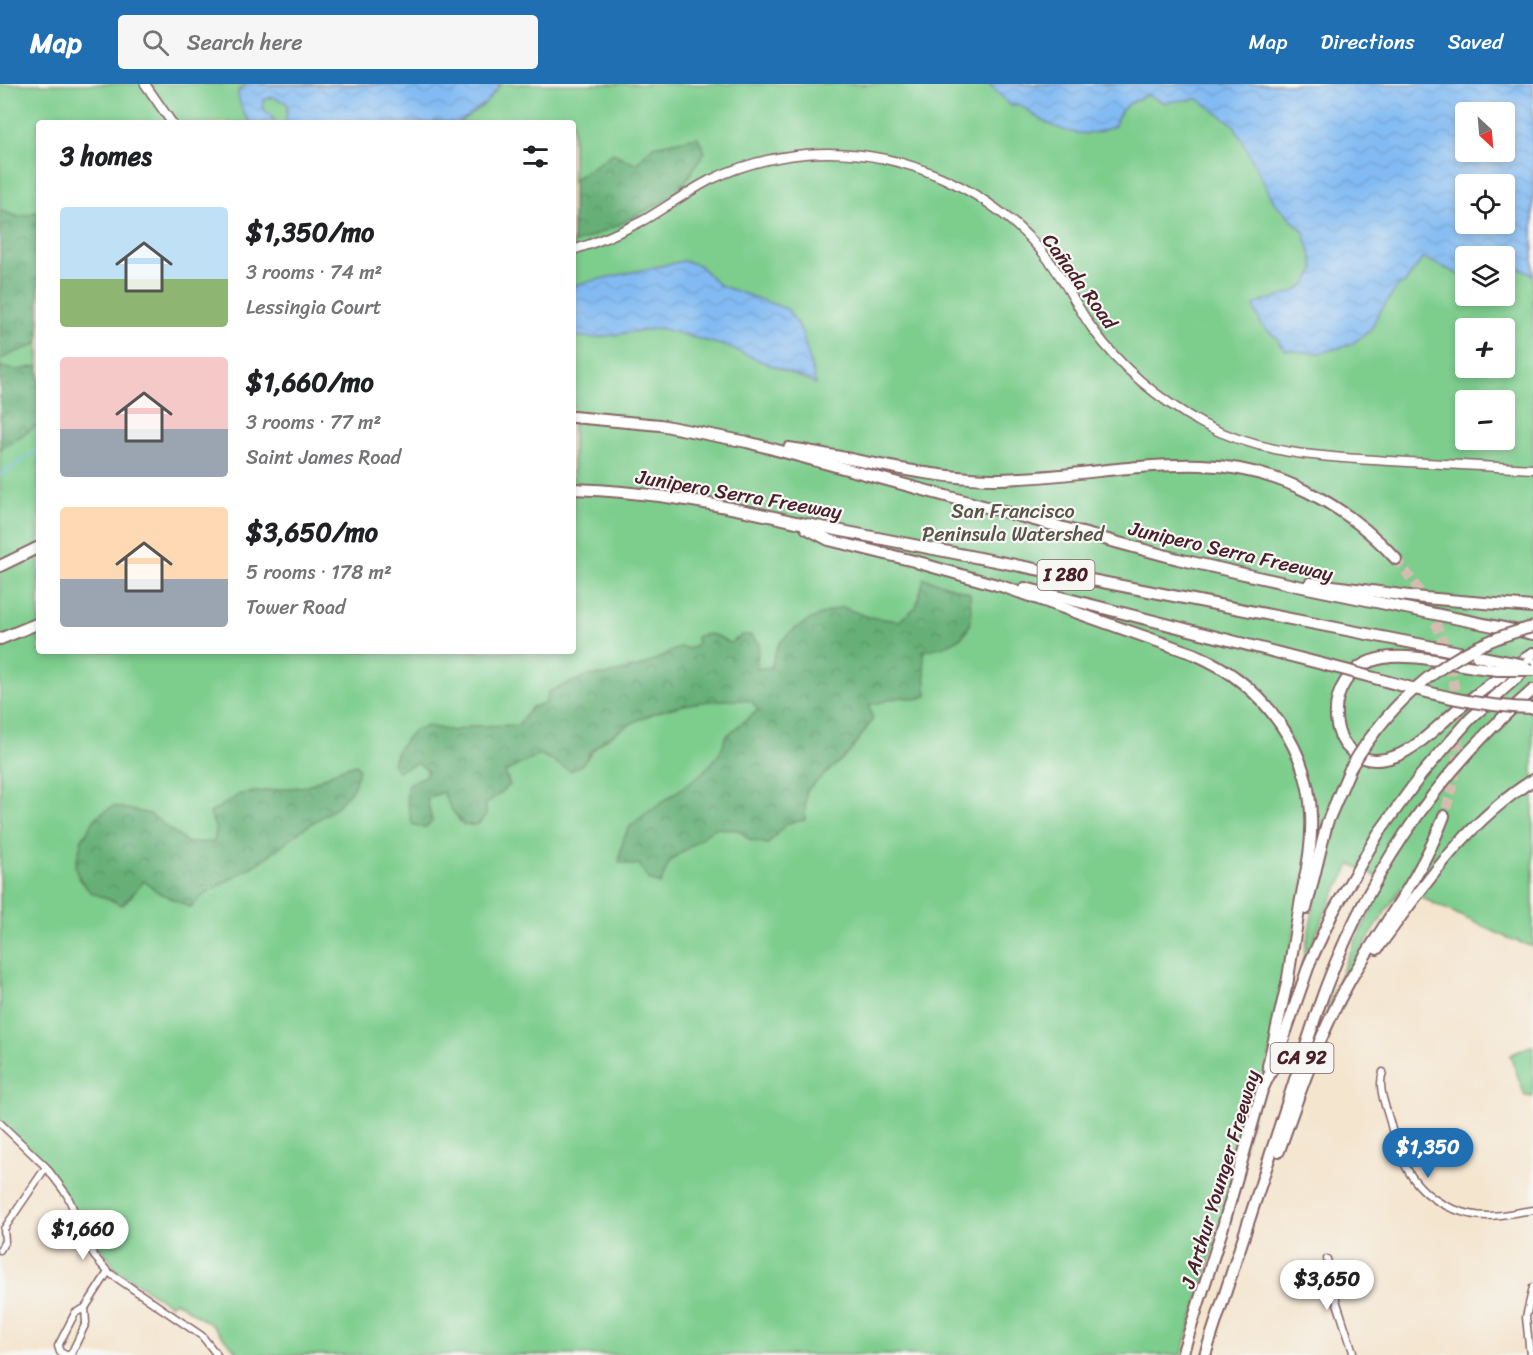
<!DOCTYPE html>
<meta charset="utf-8">
<style>
body{margin:0;font-family:Sriracha,sans-serif;background:#f6f6f6;color:#202124;height:100vh;display:flex;flex-direction:column;font-size:22px;white-space:nowrap}
*{box-sizing:border-box;margin:0}
p{font-size:20px;color:#757577}
.icon{flex:none;width:33px;height:33px;fill:none;stroke:currentColor;stroke-width:2;stroke-linecap:round;stroke-linejoin:round}
.map{position:relative;flex:1;overflow:hidden}
.details{position:absolute;left:36px;top:36px;width:540px;height:534px;display:flex;flex-direction:column;background:#fff;border-radius:6px;box-shadow:0 3px 9px #0003}
.details>*{flex:none}
.needle{width:39px;rotate:154deg}
.tools{position:absolute;left:1455px;top:18px;display:grid;gap:12px}
.tools a{display:grid;place-items:center;width:60px;height:60px;border-radius:6px;background:#fff;box-shadow:0 3px 9px #0003;font-size:30px}
.price{position:absolute;translate:-50% -51px;padding:0 14px;border-radius:21px;background:#fff;color:#222;font-size:20px;line-height:39px;filter:drop-shadow(0 2px 3px #0008)}
.price::after{content:'';position:absolute;left:50%;top:36px;width:18px;height:14px;margin-left:-9px;background:inherit;clip-path:polygon(0 0,100% 0,50% 100%)}
.price.current{background:#1f6fb2;color:#fff}
ul{padding:0;list-style:none}
li{display:flex;align-items:center;gap:18px;height:150px;padding:0 24px}
li span{display:grid;place-items:center;flex:none;width:168px;height:120px;border-radius:6px;color:#555}
li>.icon{margin-inline-start:auto}
span .icon{width:72px;height:72px;fill:#fffc;stroke-width:1}
li b{font-size:26px}
h2{display:flex;justify-content:space-between;align-items:center;height:72px;padding:0 24px;font-size:26px}
header{display:flex;align-items:center;gap:36px;box-sizing:border-box;height:84px;padding:0 30px;background:#1f6fb2;color:#fff}
header strong{font-size:28px}
nav{display:flex;gap:33px;margin-inline-start:auto;font-size:21px}
.search{width:420px;height:54px;background:#f6f6f6;display:flex;align-items:center;gap:15px;box-sizing:border-box;padding:0 21px;border-radius:6px;color:#757577;font-size:22px}
.map>svg:first-child{display:block}
.green{fill:#7dcd8d;stroke:#64765c;stroke-width:1.5;fill-rule:evenodd}
.forest{fill:url(#forest-crowns);stroke:#586852;stroke-width:1.5}
.water{fill:url(#water-waves);stroke:#666d8f;stroke-width:1.5;fill-rule:evenodd}
.lines{fill:none;stroke-linecap:round;stroke-linejoin:round}
.stream{stroke:#82bbf3;stroke-width:2}
.highway-tunnel{stroke:#d2bdae;stroke-width:10;stroke-dasharray:10 5;stroke-linecap:butt}
.street-casing{stroke:#866464;stroke-width:9}
.secondary-casing{stroke:#866464;stroke-width:11}
.highway-casing{stroke:#866464;stroke-width:14}
.street{stroke:#fff;stroke-width:6}
.secondary{stroke:#fff;stroke-width:8}
.highway{stroke:#fff;stroke-width:10}
.highway-bridge-casing{stroke:#866464;stroke-width:14;stroke-linecap:butt}
.highway-bridge{stroke:#fff;stroke-width:10}
.labels{text-anchor:middle;stroke-width:4.5;stroke-linejoin:round;paint-order:stroke}
.shield{fill:#f6f6f2;stroke:#7e6067;stroke-width:1.5}
.shield-label{font-size:18px;font-weight:bold;fill:#4a1f2b}
.street-label{font-size:20px;fill:#4a1f2b;stroke:#f6f6f2}
.park-label{font-size:20px;fill:#595348;stroke:#f6f6f2}
</style>
<header>
<strong>Map</strong>
<div class="search"><svg class="icon" aria-label="search" viewBox="0 0 24 24"><circle cx="10" cy="10" r="6"/><path d="M15 15l6 6"/></svg>Search here</div>
<nav><a>Map</a><a>Directions</a><a>Saved</a></nav>
</header>
<div class="map">
<svg width="1533" height="1271" viewBox="0 0 1533 1271">
<defs>
<pattern id="forest-crowns" width="20" height="18" patternUnits="userSpaceOnUse" patternTransform="scale(1.5)"><rect width="20" height="18" fill="#66b078"/><path d="M2 6a3 3 0 1 1 6 0M12 15a3 3 0 1 1 6 0" fill="none" stroke="#568f63"/></pattern>
<pattern id="water-waves" width="16" height="10" patternUnits="userSpaceOnUse" patternTransform="scale(1.5)"><rect width="16" height="10" fill="#82bbf3"/><path d="M0 5q4-4 8 0t8 0" fill="none" stroke="#72a0d0"/></pattern>
</defs>
<rect width="100%" height="100%" fill="#f6f6f2"/>
<filter id="ink" filterUnits="userSpaceOnUse"><feTurbulence type="fractalNoise" baseFrequency=".0167" numOctaves="2"/><feDisplacementMap in="SourceGraphic" scale="12" xChannelSelector="R" yChannelSelector="G"/><feConvolveMatrix kernelMatrix="1 2 1 2 8 2 1 2 1" color-interpolation-filters="sRGB"/></filter>
<filter id="wash" filterUnits="userSpaceOnUse"><feTurbulence type="fractalNoise" baseFrequency=".008" numOctaves="4" result="noise"/><feDisplacementMap in="SourceGraphic" scale="24" xChannelSelector="R" yChannelSelector="G"/><feGaussianBlur stdDeviation="1.35" result="paint"/><feColorMatrix in="noise" values="0 0 0 0 0 0 0 0 0 0 0 0 0 0 0 0 0 1.4 0 .05"/><feComposite in="paint" operator="in"/></filter>
<g filter="url(#wash)">
<rect width="100%" height="100%" fill="#f4e5cf"/>
<!-- green -->
<g class="green">
<path d="M0 0H1533V863L1508 854 1401 804 1364 861 1327 924 1354 859 1386 797 1351 780 1330 818 1301 885 1325 768 1311 761 1269 976 1182 1271H244L238 1269 213 1242 175 1217 170 1221 115 1185 107 1171 81 1145 67 1111 46 1083 0 1039ZM1466 28H1504V68H1466ZM39 39H573V567H39ZM1466 100H1504V140H1466ZM1466 172H1504V212H1466ZM1466 244H1504V284H1466ZM1466 316H1504V356H1466Z"/>
<path d="M1533 961V1013L1525 1012 1510 971Z"/>
</g>
<!-- forest -->
<g class="forest">
<path d="M698 53 705 68 676 111 616 142 573 160V96L613 69 636 80 653 62Z"/>
<path d="M0 126 19 133 35 128 39 130V259L0 275Z"/>
<path d="M39 282V340L0 366V283L17 286Z"/>
<path d="M924 494 970 509C970 518 972 530 970 539 965 559 940 564 923 567L927 612 916 615 902 613 869 621 873 635 850 668 806 707 805 736 787 739 768 760 750 756 738 746 715 744 670 777 660 800 649 796 639 780 632 781 619 778C621 768 622 752 630 743 653 718 722 689 725 653L758 626 752 617C709 613 660 622 623 644 613 650 597 660 590 670 581 681 584 681 570 687L540 670 505 688 510 701 486 720V732L477 741H463L450 723 443 708 427 714 432 738 424 744 412 740 407 715V701L425 692 428 687 417 679 398 687 392 680 398 665 413 647 427 642 453 647 473 642 518 641 532 623 545 620 548 608 586 592 605 591 642 582 681 563 690 565 697 561 696 553C710 547 717 552 730 559L743 551H750L759 560 756 585 771 583C773 576 775 566 779 560 794 541 820 530 842 523L869 533 899 537 916 523Z"/>
<path d="M356 680 359 685 354 703 337 723 303 745 260 778 206 809 190 823 158 808 144 797 123 821 90 808 79 794 75 783 82 755 97 732 113 722 150 730 188 759 214 758 216 746 210 729 240 710 308 702 338 686Z"/>
</g>
<!-- water -->
<g class="water">
<path d="M247 0 273 1 501 0 485 20 458 39 435 37 433 39H351L347 36 343 39H286C285 31 289 27 287 19L272 13 264 16 262 23 274 35V39H251C242 29 239 21 238 7Z"/>
<path d="M989 0H1533V193L1529 188 1512 182H1505L1504 172H1466L1465 193 1423 174 1405 199 1398 202 1377 232 1371 246 1350 261 1319 269 1286 266 1280 261 1278 254C1264 246 1257 237 1254 221 1281 208 1300 216 1315 185L1304 148 1274 118 1234 41 1198 15 1163 18 1147 11C1130 19 1119 22 1115 42 1108 45 1100 48 1092 49 1066 53 1039 36 1019 20L1011 22ZM1466 28H1504V68H1466ZM1466 100H1504V140H1466Z"/>
<path d="M683 177 699 181 719 201 787 225 801 245 816 300 725 262 659 244 594 254 573 252V201Z"/>
</g>
<g class="lines">
<!-- stream -->
<path class="stream" d="M0 391 39 366"/>
</g>
</g>
<g filter="url(#ink)">
<g class="lines">
<!-- highway-tunnel -->
<path class="highway-tunnel" d="M1396 475C1456 547 1473 644 1444 732"/>
<!-- street casing -->
<g class="street-casing">
<g id="street">
<path d="M1383 988C1377 1003 1386 1023 1390 1038 1399 1076 1413 1108 1451 1124 1463 1129 1475 1132 1487 1132 1503 1132 1518 1128 1533 1126"/>
<path d="M0 1039 46 1083 67 1111 94 1172 108 1188 202 1252 217 1271"/>
<path d="M0 1166 5 1157 4 1145 46 1083"/>
<path d="M1327 1175 1337 1219 1354 1271"/>
<path d="M66 1271 60 1268 58 1262 75 1229 85 1224 108 1188"/>
<path d="M69 1271 71 1270 86 1239 85 1224"/>
<path d="M1530 1271 1526 1233 1533 1203"/>
</g>
</g>
<!-- secondary casing -->
<g class="secondary-casing">
<g id="secondary">
<path d="M145 0 172 39"/>
<path d="M573 166C598 158 621 148 644 136 666 123 687 108 710 96 739 82 772 73 805 70 898 62 994 104 1051 179 1066 199 1077 223 1092 244 1121 284 1159 316 1203 340 1262 371 1325 373 1390 377 1438 380 1485 382 1533 385"/>
</g>
</g>
<!-- highway casing -->
<g class="highway-casing">
<g id="highway">
<path d="M573 333 660 341 747 358 1178 475 1293 501 1533 550"/>
<path d="M789 364C857 374 923 394 992 395 1062 395 1131 379 1201 381 1277 383 1346 420 1396 475"/>
<path d="M573 405C649 407 722 421 796 438L1469 570"/>
<path d="M806 444 829 456 926 480"/>
<path d="M919 479 1004 503 1194 570C1265 600 1315 669 1311 747 1311 770 1305 793 1301 815 1296 844 1291 873 1287 901"/>
<path d="M0 482 39 463"/>
<path d="M1310 499 1424 514 1533 523"/>
<path d="M1025 504 1330 582"/>
<path d="M0 555 39 539"/>
<path d="M1474 583C1447 579 1410 569 1383 574 1312 586 1326 695 1393 673 1416 666 1441 639 1459 624 1483 605 1508 587 1533 569"/>
<path d="M1306 825 1327 739 1350 685"/>
<path d="M1377 865C1423 803 1466 738 1533 696"/>
<path d="M1268 982 1288 895"/>
<path d="M1279 1067C1299 1010 1319 951 1349 898 1381 843 1422 792 1444 732"/>
<path d="M1182 1271 1222 1146 1262 1006 1275 979 1310 878 1333 828 1378 750 1421 691 1470 635 1533 579"/>
<path d="M1205 1271 1318 925C1361 801 1433 691 1533 606"/>
</g>
</g>
<!-- street -->
<use href="#street" class="street"/>
<!-- secondary -->
<use href="#secondary" class="secondary"/>
<!-- highway -->
<use href="#highway" class="highway"/>
<!-- highway-bridge casing -->
<g class="highway-bridge-casing">
<g id="highway-bridge">
<path d="M1477 572 1524 581"/>
<path d="M1330 582C1397 599 1464 623 1533 624"/>
<path d="M1474 583 1498 586H1533"/>
<path d="M1350 685C1391 615 1452 562 1533 543"/>
</g>
</g>
<!-- highway-bridge -->
<use href="#highway-bridge" class="highway-bridge"/>
</g>
</g>
<g class="labels">
<!-- shield labels -->
<g class="shield">
<rect x="1037.5" y="476" width="57" height="30" rx="4.5"/>
<rect x="1270.5" y="959" width="63" height="30" rx="4.5"/>
</g>
<g class="shield-label">
<text x="1066" y="497">I 280</text>
<text x="1302" y="980">CA 92</text>
</g>
<!-- street labels -->
<g class="street-label">
<text transform="translate(1080 197) rotate(54)" y="7">Cañada Road</text>
<text transform="translate(739 410) rotate(10)" y="7">Junipero Serra Freeway</text>
<text transform="translate(1231 467) rotate(13)" y="7">Junipero Serra Freeway</text>
<text transform="translate(1220 1095) rotate(-73)" y="7">J Arthur Younger Freeway</text>
</g>
<!-- park labels -->
<g class="park-label">
<text x="1013" y="434">San Francisco<tspan x="1013" dy="23">Peninsula Watershed</tspan></text>
</g>
</g>
</svg>
<div class="tools">
<a><svg class="needle" viewBox="-14 -14 28 28"><path d="M0-13l5 13h-10z" fill="#e53935"/><path d="M0 13l5-13h-10z" fill="#757577"/></svg></a>
<a><svg class="icon" aria-label="locate" viewBox="0 0 24 24"><circle cx="12" cy="12" r="6"/><path d="M12 2v4M12 18v4M2 12h4M18 12h4"/></svg></a>
<a><svg class="icon" aria-label="layers" viewBox="0 0 24 24"><path d="M12 4l9 5-9 5-9-5zM3 14l9 5 9-5"/></svg></a>
<a>+</a>
<a>−</a>
</div>
<b class="price current" style="left:1428px;top:1095px">$1,350</b>
<b class="price" style="left:83px;top:1177px">$1,660</b>
<b class="price" style="left:1327px;top:1227px">$3,650</b>
<section class="details">
<h2>3 homes<svg class="icon" aria-label="filters" viewBox="0 0 24 24"><path d="M4 7h16M4 17h16"/><circle cx="9" cy="7" r="2"/><circle cx="15" cy="17" r="2"/></svg></h2>
<ul>
<li><span style="background:linear-gradient(#bfe0f5 60%,#8fb573 0)"><svg class="icon" aria-label="home" viewBox="0 0 24 24"><path d="M3 11l9-7 9 7M6 9v11h12V9"/></svg></span><div><b>$1,350/mo</b><p>3 rooms · 74 m²</p><p>Lessingia Court</p></div></li>
<li><span style="background:linear-gradient(#f6c9c9 60%,#9aa5b1 0)"><svg class="icon" aria-label="home" viewBox="0 0 24 24"><path d="M3 11l9-7 9 7M6 9v11h12V9"/></svg></span><div><b>$1,660/mo</b><p>3 rooms · 77 m²</p><p>Saint James Road</p></div></li>
<li><span style="background:linear-gradient(#ffd9b3 60%,#9aa5b1 0)"><svg class="icon" aria-label="home" viewBox="0 0 24 24"><path d="M3 11l9-7 9 7M6 9v11h12V9"/></svg></span><div><b>$3,650/mo</b><p>5 rooms · 178 m²</p><p>Tower Road</p></div></li>
</ul>
</section>
</div>
